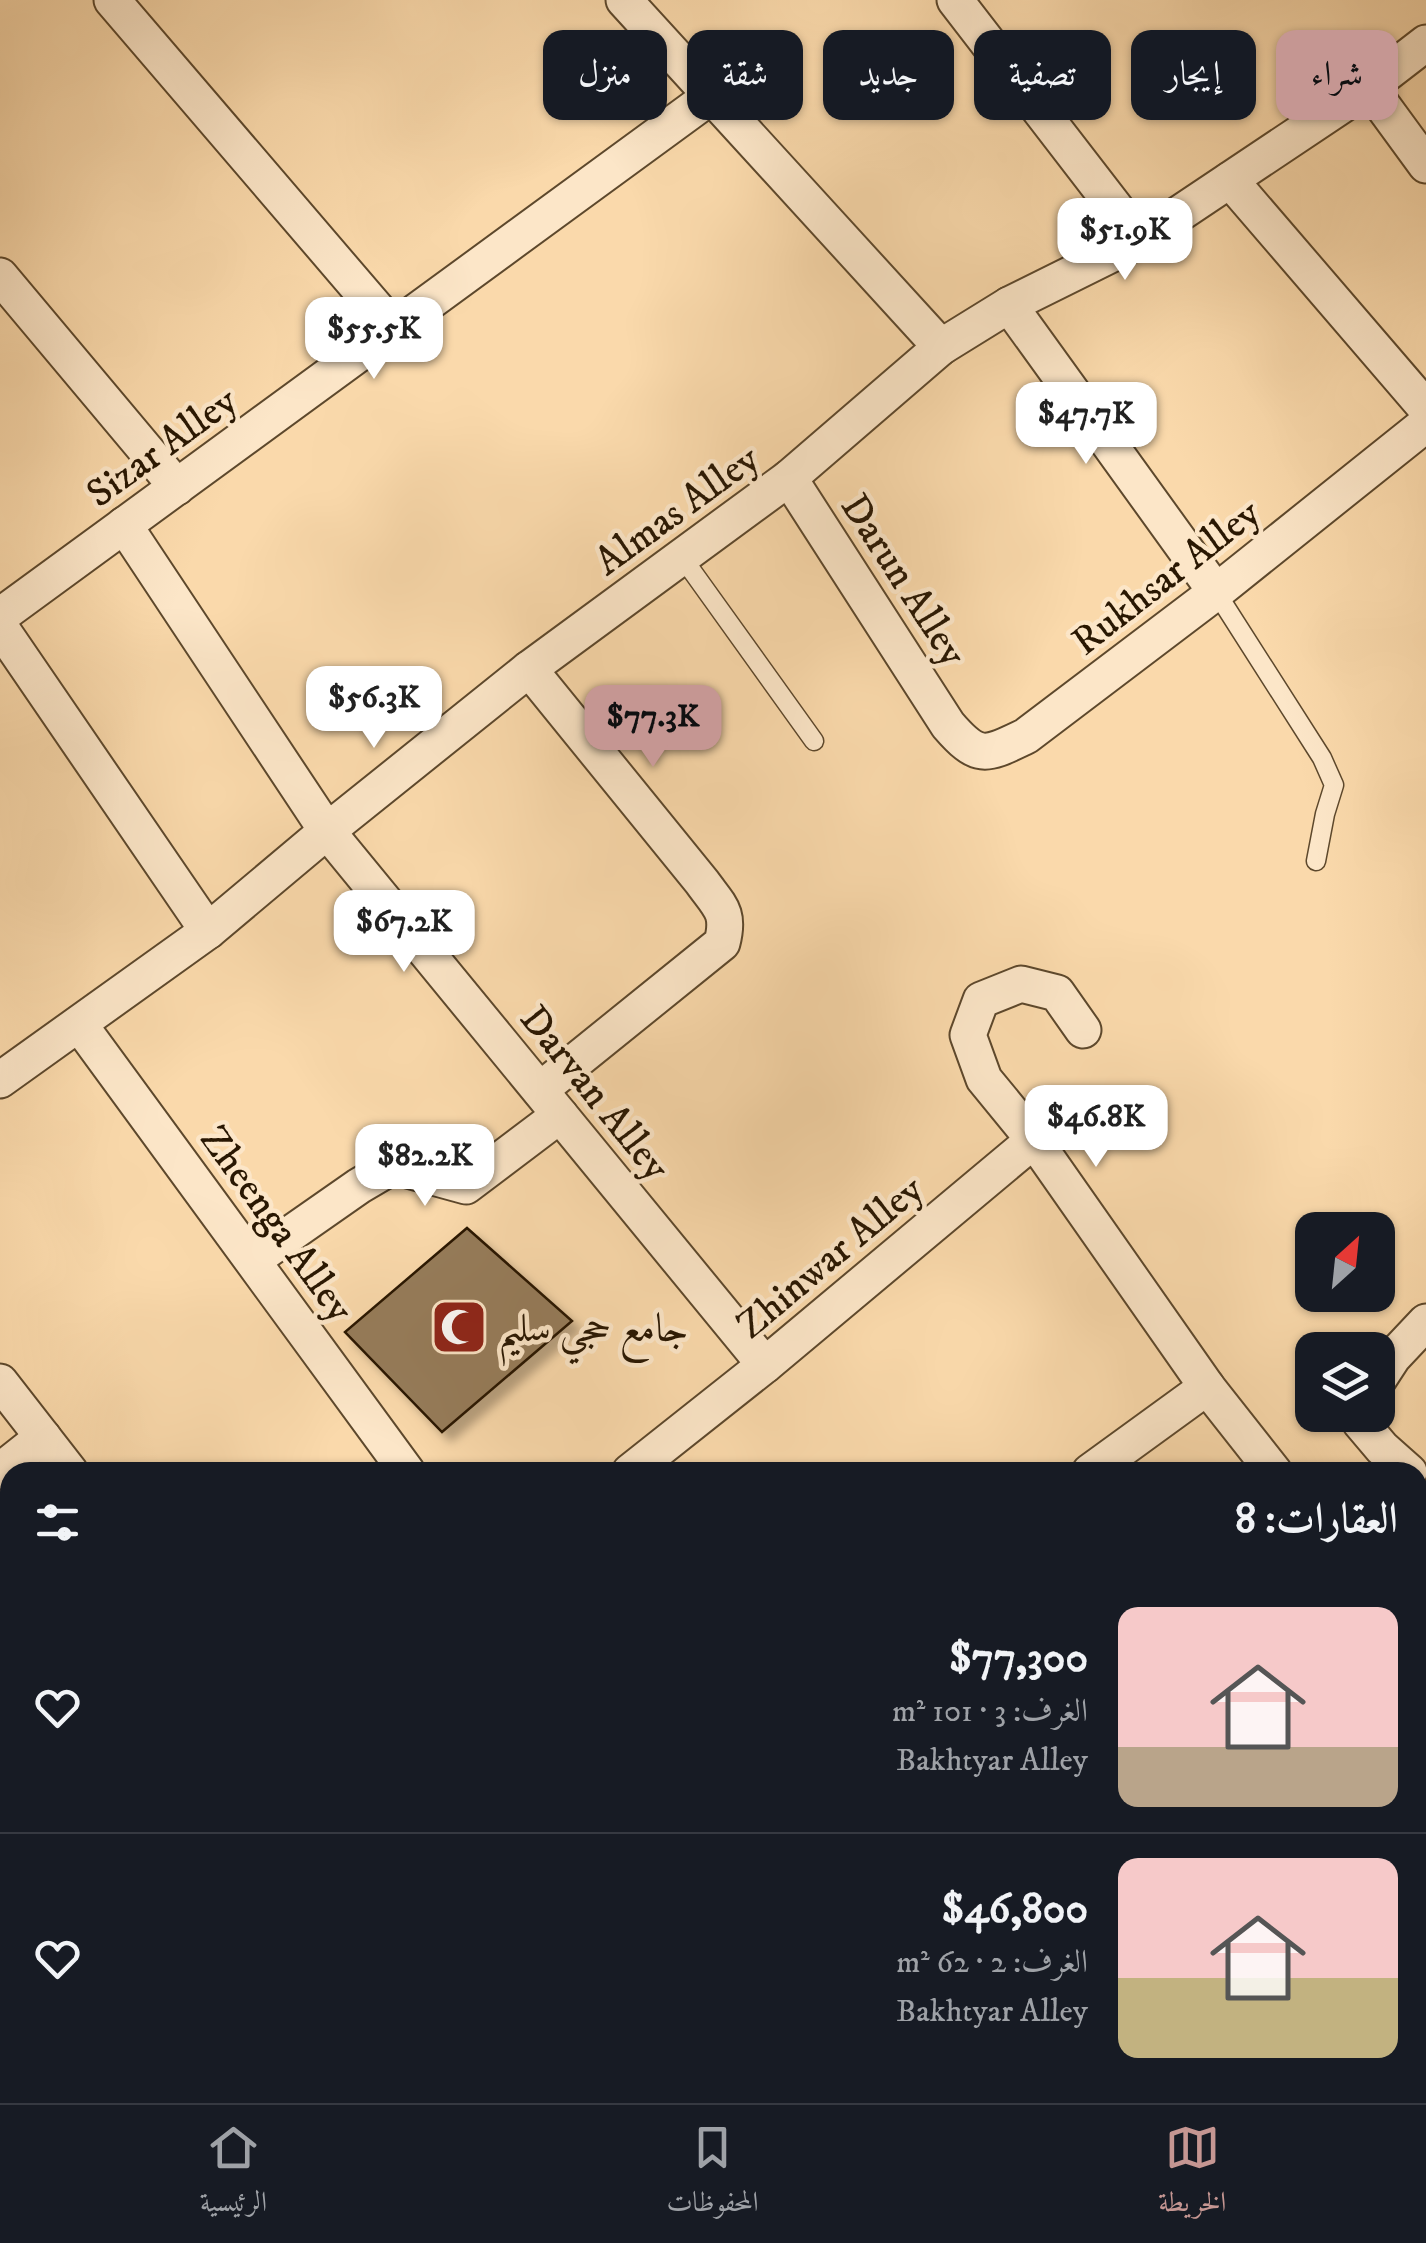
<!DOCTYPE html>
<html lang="ar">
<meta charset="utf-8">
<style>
body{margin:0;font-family:"IM FELL DW Pica",Amiri,serif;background:#242831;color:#f1f3f6;direction:rtl;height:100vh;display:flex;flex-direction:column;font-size:38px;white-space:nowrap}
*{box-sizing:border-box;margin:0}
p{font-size:32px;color:#9ea1a6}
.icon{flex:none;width:55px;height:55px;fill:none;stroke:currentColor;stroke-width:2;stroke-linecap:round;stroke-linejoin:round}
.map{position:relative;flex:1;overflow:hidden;direction:ltr}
.drawer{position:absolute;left:0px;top:1462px;width:1428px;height:642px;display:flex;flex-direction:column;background:#171b24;border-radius:30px 30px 0 0;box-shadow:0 2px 8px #0004;direction:rtl}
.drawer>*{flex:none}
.guide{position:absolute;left:30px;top:30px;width:1368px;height:90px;direction:rtl;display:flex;gap:20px}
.needle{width:65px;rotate:27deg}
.tools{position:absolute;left:1295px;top:1212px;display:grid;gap:20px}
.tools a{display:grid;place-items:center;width:100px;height:100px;border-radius:20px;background:#171b24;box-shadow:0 2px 8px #0004;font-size:50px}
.price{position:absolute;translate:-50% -85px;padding:0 22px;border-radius:20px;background:#fff;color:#222;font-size:32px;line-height:65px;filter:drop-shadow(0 2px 5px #0008)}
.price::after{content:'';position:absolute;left:50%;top:60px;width:30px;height:22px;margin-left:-15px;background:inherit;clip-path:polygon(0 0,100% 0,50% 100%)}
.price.current{background:#c59692;color:#111}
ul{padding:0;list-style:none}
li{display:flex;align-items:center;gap:30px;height:250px;padding:0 30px}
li+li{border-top:2px solid #363941}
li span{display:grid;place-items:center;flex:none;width:280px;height:200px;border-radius:20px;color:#555}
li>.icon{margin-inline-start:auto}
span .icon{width:120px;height:120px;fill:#fffc;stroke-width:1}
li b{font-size:42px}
h2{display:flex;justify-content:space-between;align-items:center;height:120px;padding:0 30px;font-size:42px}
.chip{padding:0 35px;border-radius:20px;background:#171b24;box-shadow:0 2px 8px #0004;font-size:35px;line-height:90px}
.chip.current{background:#c59692;color:#111}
.dock{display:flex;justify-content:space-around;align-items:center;height:140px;border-top:2px solid #363941;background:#171b24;font-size:28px;color:#9ea1a6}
.dock a{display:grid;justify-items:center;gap:5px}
.dock .current{color:#c59692}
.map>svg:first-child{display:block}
.building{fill:#967c5a;stroke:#291702;stroke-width:2.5;filter:url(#shadow)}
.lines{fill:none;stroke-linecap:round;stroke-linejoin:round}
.service-casing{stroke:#5d482c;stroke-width:21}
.minor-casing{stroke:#5d482c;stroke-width:39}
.service{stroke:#fce6c8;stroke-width:18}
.minor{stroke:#fce6c8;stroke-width:35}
.labels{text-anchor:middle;stroke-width:9;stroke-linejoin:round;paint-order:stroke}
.street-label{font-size:40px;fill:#291702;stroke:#fce6c8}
.poi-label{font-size:40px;fill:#291702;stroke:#fce6c8;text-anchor:start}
</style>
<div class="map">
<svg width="1426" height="2103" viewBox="0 0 1426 2103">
<defs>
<filter id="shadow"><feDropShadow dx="9" dy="9" stdDeviation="5" flood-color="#0004"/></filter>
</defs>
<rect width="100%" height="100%" fill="#fad9ab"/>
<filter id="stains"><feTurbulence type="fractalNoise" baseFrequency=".002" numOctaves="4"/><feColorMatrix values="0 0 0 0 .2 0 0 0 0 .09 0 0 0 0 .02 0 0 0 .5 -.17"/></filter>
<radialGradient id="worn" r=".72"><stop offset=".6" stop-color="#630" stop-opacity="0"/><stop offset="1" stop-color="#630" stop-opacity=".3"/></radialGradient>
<!-- building -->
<path class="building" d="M467 1228 572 1321 442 1432 345 1332Z"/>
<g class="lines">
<!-- service casing -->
<g class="service-casing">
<g id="service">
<path d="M682 557 814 741"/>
<path d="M1216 592 1322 758 1334 785 1325 814 1316 861"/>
</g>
</g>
<!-- minor casing -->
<g class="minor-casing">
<g id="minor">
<path d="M112 0 393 328"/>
<path d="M624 0 941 347"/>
<path d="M955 0 1140 240"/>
<path d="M1369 87 1426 165"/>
<path d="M1230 180 1426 408"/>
<path d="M0 276 177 487"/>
<path d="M1009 305 1216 592"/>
<path d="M789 478 948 725C979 761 986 755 1026 736L1216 592 1426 424"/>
<path d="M124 525 327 831 765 1365"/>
<path d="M0 616 711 96"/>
<path d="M0 627 208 931"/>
<path d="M529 669 702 882C720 907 730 912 722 943L540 1090"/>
<path d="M79 1024 407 1472"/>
<path d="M1083 1030 1057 993 1021 984 981 1000 968 1035 984 1079 1034 1140 1207 1387 1274 1472"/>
<path d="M0 1080 208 931 327 831 529 669 789 478 941 347 1009 305 1140 240 1369 87 1426 43"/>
<path d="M253 1260 359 1186 393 1166 466 1186 560 1115"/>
<path d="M1378 1380 1393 1357 1426 1322"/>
<path d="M0 1382 70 1472"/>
<path d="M1363 1415 1360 1422 1382 1448 1409 1472"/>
<path d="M0 1471 43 1437"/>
<path d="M630 1472 765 1365 1034 1140"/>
<path d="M1090 1472 1207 1387"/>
<path d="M1418 1657 1426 1668"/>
<path d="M0 1851 10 1864"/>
<path d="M1418 1883 1426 1880"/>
<path d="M187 2095 193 2103"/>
<path d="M536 2095 541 2103"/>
<path d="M883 2095 889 2103"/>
</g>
</g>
<!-- service -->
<use href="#service" class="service"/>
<!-- minor -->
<use href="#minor" class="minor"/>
</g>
<!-- icons -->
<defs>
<g id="mosque-square" transform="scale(2.875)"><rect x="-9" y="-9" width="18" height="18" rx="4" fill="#8f2418" stroke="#fce6c8"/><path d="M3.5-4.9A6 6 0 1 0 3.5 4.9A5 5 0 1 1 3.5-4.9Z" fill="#fff"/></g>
</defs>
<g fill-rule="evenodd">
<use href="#mosque-square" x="459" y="1327"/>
</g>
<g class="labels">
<!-- street labels -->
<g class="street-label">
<text transform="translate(161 446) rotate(-36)" y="14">Sizar Alley</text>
<text transform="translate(676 509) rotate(-36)" y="14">Almas Alley</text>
<text transform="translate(1165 576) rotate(-38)" y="14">Rukhsar Alley</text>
<text transform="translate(905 579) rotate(57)" y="14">Darun Alley</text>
<text transform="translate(596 1092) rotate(51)" y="14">Darvan Alley</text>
<text transform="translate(278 1223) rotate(54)" y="14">Zheenga Alley</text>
<text transform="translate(829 1256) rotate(-40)" y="14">Zhinwar Alley</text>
</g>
<!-- poi labels -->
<g class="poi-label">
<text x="498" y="1341">جامع حجي سليم</text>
</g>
</g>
<rect width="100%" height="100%" filter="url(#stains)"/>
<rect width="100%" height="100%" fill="url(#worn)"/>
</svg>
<div class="tools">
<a><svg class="needle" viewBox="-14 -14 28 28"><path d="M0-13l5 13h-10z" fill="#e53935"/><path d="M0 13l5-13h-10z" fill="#9ea1a6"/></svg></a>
<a><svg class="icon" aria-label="layers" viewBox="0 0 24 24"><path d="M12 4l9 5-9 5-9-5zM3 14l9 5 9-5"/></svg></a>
</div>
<b class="price" style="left:1125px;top:283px">$51.9K</b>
<b class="price" style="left:374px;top:382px">$55.5K</b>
<b class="price" style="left:1086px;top:467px">$47.7K</b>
<b class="price" style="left:374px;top:751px">$56.3K</b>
<b class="price current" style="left:653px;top:770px">$77.3K</b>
<b class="price" style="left:404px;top:975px">$67.2K</b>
<b class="price" style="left:1096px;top:1170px">$46.8K</b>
<b class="price" style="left:425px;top:1209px">$82.2K</b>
<div class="guide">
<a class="chip current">شراء</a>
<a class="chip">إيجار</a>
<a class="chip">تصفية</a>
<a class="chip">جديد</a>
<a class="chip">شقة</a>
<a class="chip">منزل</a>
</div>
<section class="drawer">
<h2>العقارات: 8<svg class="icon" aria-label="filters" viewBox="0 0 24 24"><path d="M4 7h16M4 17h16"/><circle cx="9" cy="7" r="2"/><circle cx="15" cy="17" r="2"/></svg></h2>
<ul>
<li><span style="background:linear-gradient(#f6c9c9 70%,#b9a48a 0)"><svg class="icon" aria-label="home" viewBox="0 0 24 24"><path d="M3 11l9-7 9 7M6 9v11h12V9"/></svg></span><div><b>$77,300</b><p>الغرف: 3 · 101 m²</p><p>Bakhtyar Alley</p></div><svg class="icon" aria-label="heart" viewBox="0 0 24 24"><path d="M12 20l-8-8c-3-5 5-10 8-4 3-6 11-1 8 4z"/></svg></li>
<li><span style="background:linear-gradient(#f6c9c9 60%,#c2b280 0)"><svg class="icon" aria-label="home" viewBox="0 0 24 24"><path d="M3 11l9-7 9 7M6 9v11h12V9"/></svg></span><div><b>$46,800</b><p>الغرف: 2 · 62 m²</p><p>Bakhtyar Alley</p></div><svg class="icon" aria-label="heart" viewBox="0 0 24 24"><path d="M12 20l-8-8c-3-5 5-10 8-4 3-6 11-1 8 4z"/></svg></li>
</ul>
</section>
</div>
<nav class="dock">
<a class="current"><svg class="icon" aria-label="map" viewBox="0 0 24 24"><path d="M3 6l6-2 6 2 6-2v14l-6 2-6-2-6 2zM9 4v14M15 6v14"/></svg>الخريطة</a>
<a><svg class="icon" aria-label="saved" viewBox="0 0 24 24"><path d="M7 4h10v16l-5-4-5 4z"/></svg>المحفوظات</a>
<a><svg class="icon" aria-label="home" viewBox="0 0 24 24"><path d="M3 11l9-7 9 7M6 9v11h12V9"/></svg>الرئيسية</a>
</nav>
